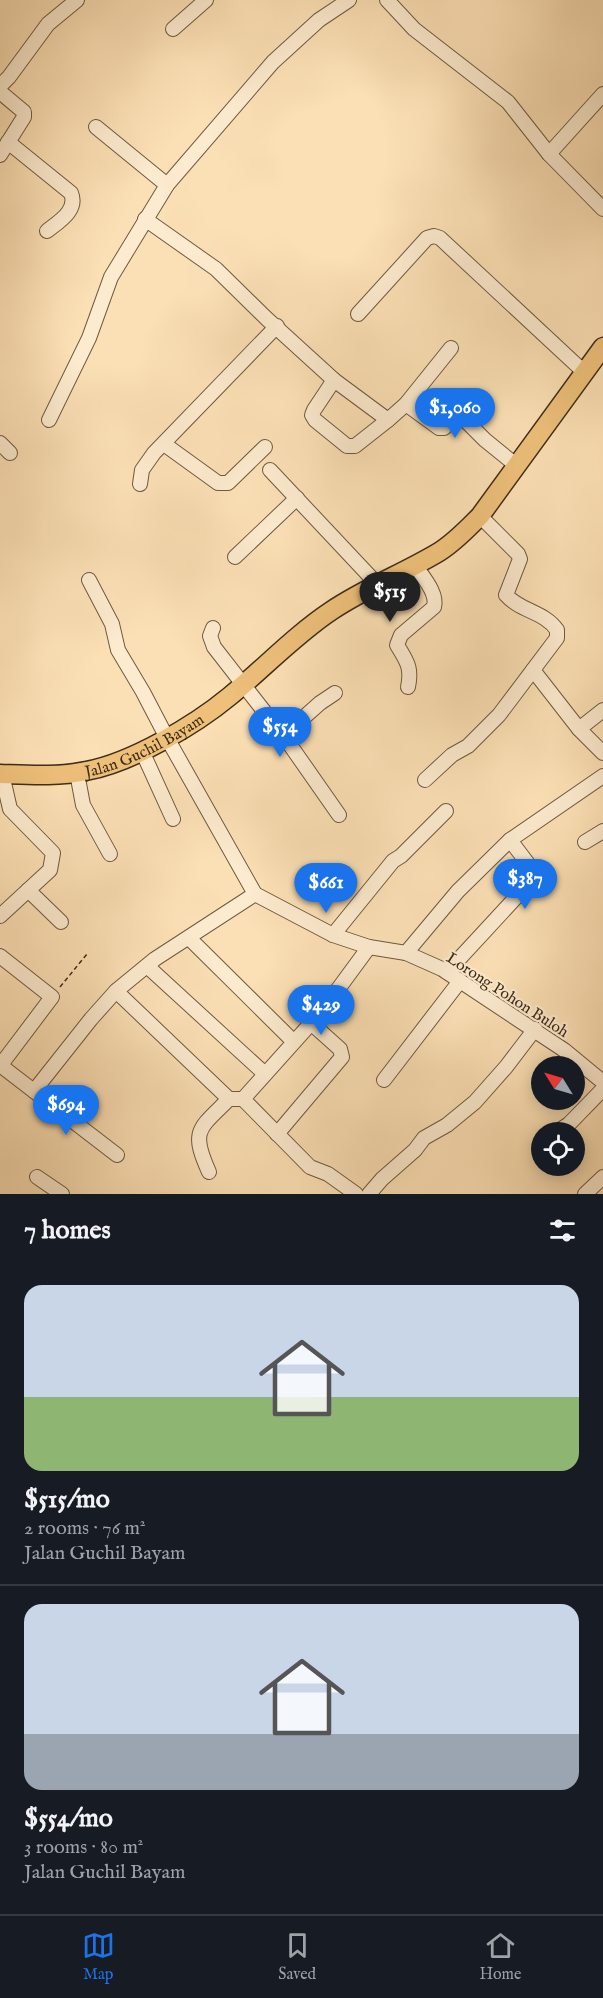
<!DOCTYPE html>
<meta charset="utf-8">
<style>
body{margin:0;font-family:"IM FELL English",serif;background:#20242c;color:#f1f3f6;height:100vh;display:flex;flex-direction:column;font-size:22px;white-space:nowrap}
*{box-sizing:border-box;margin:0}
p{font-size:20px;color:#9ea1a6}
.icon{flex:none;width:33px;height:33px;fill:none;stroke:currentColor;stroke-width:2;stroke-linecap:round;stroke-linejoin:round}
.map{position:relative;height:1194px;overflow:hidden}
.sheet{display:flex;flex-direction:column;background:#171b24;flex:1}
.sheet>*{flex:none}
.needle{width:39px;rotate:307deg}
.tools{position:absolute;left:531px;top:1056px;display:grid;gap:12px}
.tools a{display:grid;place-items:center;width:54px;height:54px;border-radius:50%;background:#171b24;box-shadow:0 3px 15px #0003;font-size:30px}
.price{position:absolute;translate:-50% -51px;padding:0 14px;border-radius:21px;background:#1a73e8;color:#fff;font-size:20px;line-height:39px;filter:drop-shadow(0 2px 3px #0008)}
.price::after{content:'';position:absolute;left:50%;top:36px;width:18px;height:14px;margin-left:-9px;background:inherit;clip-path:polygon(0 0,100% 0,50% 100%)}
.price.active{background:#222;color:#fff}
ul{padding:0;list-style:none}
li{display:grid;align-content:center;gap:12px;height:318px;padding:0 24px}
li+li{border-top:2px solid #363941}
li span{display:grid;place-items:center;height:186px;border-radius:18px;color:#555}
li>.icon{margin-inline-start:auto}
span .icon{width:108px;height:108px;fill:#fffc;stroke-width:1}
li b{font-size:26px}
h2{display:flex;justify-content:space-between;align-items:center;height:72px;padding:0 24px;font-size:26px}
.menu{display:flex;justify-content:space-around;align-items:center;height:84px;border-top:2px solid #363941;background:#171b24;font-size:16px;color:#9ea1a6}
.menu a{display:grid;justify-items:center;gap:3px}
.menu .active{color:#1a73e8}
.map>svg:first-child{display:block}
.lines{fill:none;stroke-linecap:round;stroke-linejoin:round}
.minor-casing{stroke:#6e5a3f;stroke-width:16}
.major-casing{stroke:#3e2d18;stroke-width:21}
.path{stroke:#3e2d18;stroke-width:1.5;stroke-dasharray:4.5 3;stroke-linecap:butt}
.minor{stroke:#fdebcf;stroke-width:14}
.major{stroke:#eec07a;stroke-width:18}
.labels{text-anchor:middle;stroke-width:4.5;stroke-linejoin:round;paint-order:stroke}
.street-label{font-size:16px;fill:#3e2d18;stroke:#fdebcf}
</style>
<div class="map">
<svg width="603" height="1194" viewBox="0 0 603 1194">
<rect width="100%" height="100%" fill="#fce0b5"/>
<filter id="stains"><feTurbulence type="fractalNoise" baseFrequency=".00333" numOctaves="4"/><feColorMatrix values="0 0 0 0 .2 0 0 0 0 .09 0 0 0 0 .02 0 0 0 .5 -.17"/></filter>
<radialGradient id="worn" r=".72"><stop offset=".6" stop-color="#630" stop-opacity="0"/><stop offset="1" stop-color="#630" stop-opacity=".3"/></radialGradient>
<g class="lines">
<!-- minor casing -->
<g class="minor-casing">
<g id="minor">
<path d="M387 0 414 29 508 102 549 154 603 209"/>
<path d="M173 29 206 0"/>
<path d="M0 86 9 77 48 24 77 0"/>
<path d="M0 92 24 112V117L0 155"/>
<path d="M96 127 167 185"/>
<path d="M8 142 71 193C78 210 60 221 47 231"/>
<path d="M549 154 603 94"/>
<path d="M145 219 216 269 267 319 334 380 388 420 406 404 451 348"/>
<path d="M358 314 427 238 434 236 440 238 584 372"/>
<path d="M334 380 314 410 312 415 315 420 347 446H355L388 420"/>
<path d="M406 404 439 428H444L455 417 461 416 485 440 517 466"/>
<path d="M49 420 89 338 111 277 167 185 273 62 319 20 349 0"/>
<path d="M0 443 10 453"/>
<path d="M164 444 218 483H228L265 447"/>
<path d="M270 470 378 585"/>
<path d="M140 484 142 470 154 453 277 326"/>
<path d="M235 557 297 498"/>
<path d="M89 580 112 624 118 650 143 692 167 738 255 894 333 935 369 947 406 953 442 969 564 1050 603 1082"/>
<path d="M213 628 210 636 214 647 288 742 339 815"/>
<path d="M533 670 579 729 603 753"/>
<path d="M408 687C412 667 407 662 397 645L401 635 434 607C438 593 422 576 415 565"/>
<path d="M579 729 603 710"/>
<path d="M283 736 320 703 335 693"/>
<path d="M142 751 173 819"/>
<path d="M77 773 83 805 110 854"/>
<path d="M425 780 452 755 468 746 499 715 557 638V630C545 612 520 611 506 595L520 559 518 554 480 516"/>
<path d="M585 842 603 831"/>
<path d="M28 890 61 922"/>
<path d="M255 894 155 959 116 991 229 1099H243L310 1167 328 1174 356 1194"/>
<path d="M0 916 50 870 53 853 10 809 2 774"/>
<path d="M333 935 393 861 401 856 446 811"/>
<path d="M189 938 293 1041"/>
<path d="M406 953 458 891 510 840 603 776"/>
<path d="M0 956 52 997 0 1066"/>
<path d="M147 966 265 1074"/>
<path d="M447 972 532 880 535 873 510 840"/>
<path d="M0 1065 117 1155"/>
<path d="M384 1080 460 981"/>
<path d="M34 1091 91 1019 116 991"/>
<path d="M243 1099 322 1011 369 947"/>
<path d="M557 1132 569 1124 603 1089"/>
<path d="M277 1134 342 1057 340 1049 311 1023"/>
<path d="M209 1172C190 1130 199 1129 229 1099"/>
<path d="M37 1177 62 1194"/>
<path d="M369 1194 382 1179 415 1150 424 1138 447 1125 475 1102 506 1067 535 1029"/>
<path d="M585 1194 603 1177"/>
</g>
</g>
<!-- major casing -->
<g class="major-casing">
<g id="major">
<path id="s1" d="M0 774C29 775 58 777 86 771 131 763 195 725 230 696 264 668 295 635 331 611 365 588 404 573 439 552 455 542 467 529 480 516L603 347"/>
</g>
</g>
<!-- path -->
<path class="path" d="M60 987 87 954"/>
<!-- minor -->
<use href="#minor" class="minor"/>
<!-- major -->
<use href="#major" class="major"/>
</g>
<g class="labels">
<!-- street labels -->
<g class="street-label">
<text dy="6" stroke="none"><textPath href="#s1" startOffset="150">Jalan Guchil Bayam</textPath></text>
<text transform="translate(508 994) rotate(33)" y="6">Lorong Pohon Buloh</text>
</g>
</g>
<rect width="100%" height="100%" filter="url(#stains)"/>
<rect width="100%" height="100%" fill="url(#worn)"/>
</svg>
<div class="tools">
<a><svg class="needle" viewBox="-14 -14 28 28"><path d="M0-13l5 13h-10z" fill="#e53935"/><path d="M0 13l5-13h-10z" fill="#9ea1a6"/></svg></a>
<a><svg class="icon" aria-label="locate" viewBox="0 0 24 24"><circle cx="12" cy="12" r="6"/><path d="M12 2v4M12 18v4M2 12h4M18 12h4"/></svg></a>
</div>
<b class="price" style="left:455px;top:439px">$1,060</b>
<b class="price active" style="left:390px;top:623px">$515</b>
<b class="price" style="left:280px;top:758px">$554</b>
<b class="price" style="left:525px;top:910px">$387</b>
<b class="price" style="left:326px;top:914px">$661</b>
<b class="price" style="left:321px;top:1036px">$429</b>
<b class="price" style="left:66px;top:1136px">$694</b>
</div>
<section class="sheet">
<h2>7 homes<svg class="icon" aria-label="filters" viewBox="0 0 24 24"><path d="M4 7h16M4 17h16"/><circle cx="9" cy="7" r="2"/><circle cx="15" cy="17" r="2"/></svg></h2>
<ul>
<li><span style="background:linear-gradient(#c9d6e8 60%,#8fb573 0)"><svg class="icon" aria-label="home" viewBox="0 0 24 24"><path d="M3 11l9-7 9 7M6 9v11h12V9"/></svg></span><div><b>$515/mo</b><p>2 rooms · 76 m²</p><p>Jalan Guchil Bayam</p></div></li>
<li><span style="background:linear-gradient(#c9d6e8 70%,#9aa5b1 0)"><svg class="icon" aria-label="home" viewBox="0 0 24 24"><path d="M3 11l9-7 9 7M6 9v11h12V9"/></svg></span><div><b>$554/mo</b><p>3 rooms · 80 m²</p><p>Jalan Guchil Bayam</p></div></li>
</ul>
</section>
<nav class="menu">
<a class="active"><svg class="icon" aria-label="map" viewBox="0 0 24 24"><path d="M3 6l6-2 6 2 6-2v14l-6 2-6-2-6 2zM9 4v14M15 6v14"/></svg>Map</a>
<a><svg class="icon" aria-label="saved" viewBox="0 0 24 24"><path d="M7 4h10v16l-5-4-5 4z"/></svg>Saved</a>
<a><svg class="icon" aria-label="home" viewBox="0 0 24 24"><path d="M3 11l9-7 9 7M6 9v11h12V9"/></svg>Home</a>
</nav>
